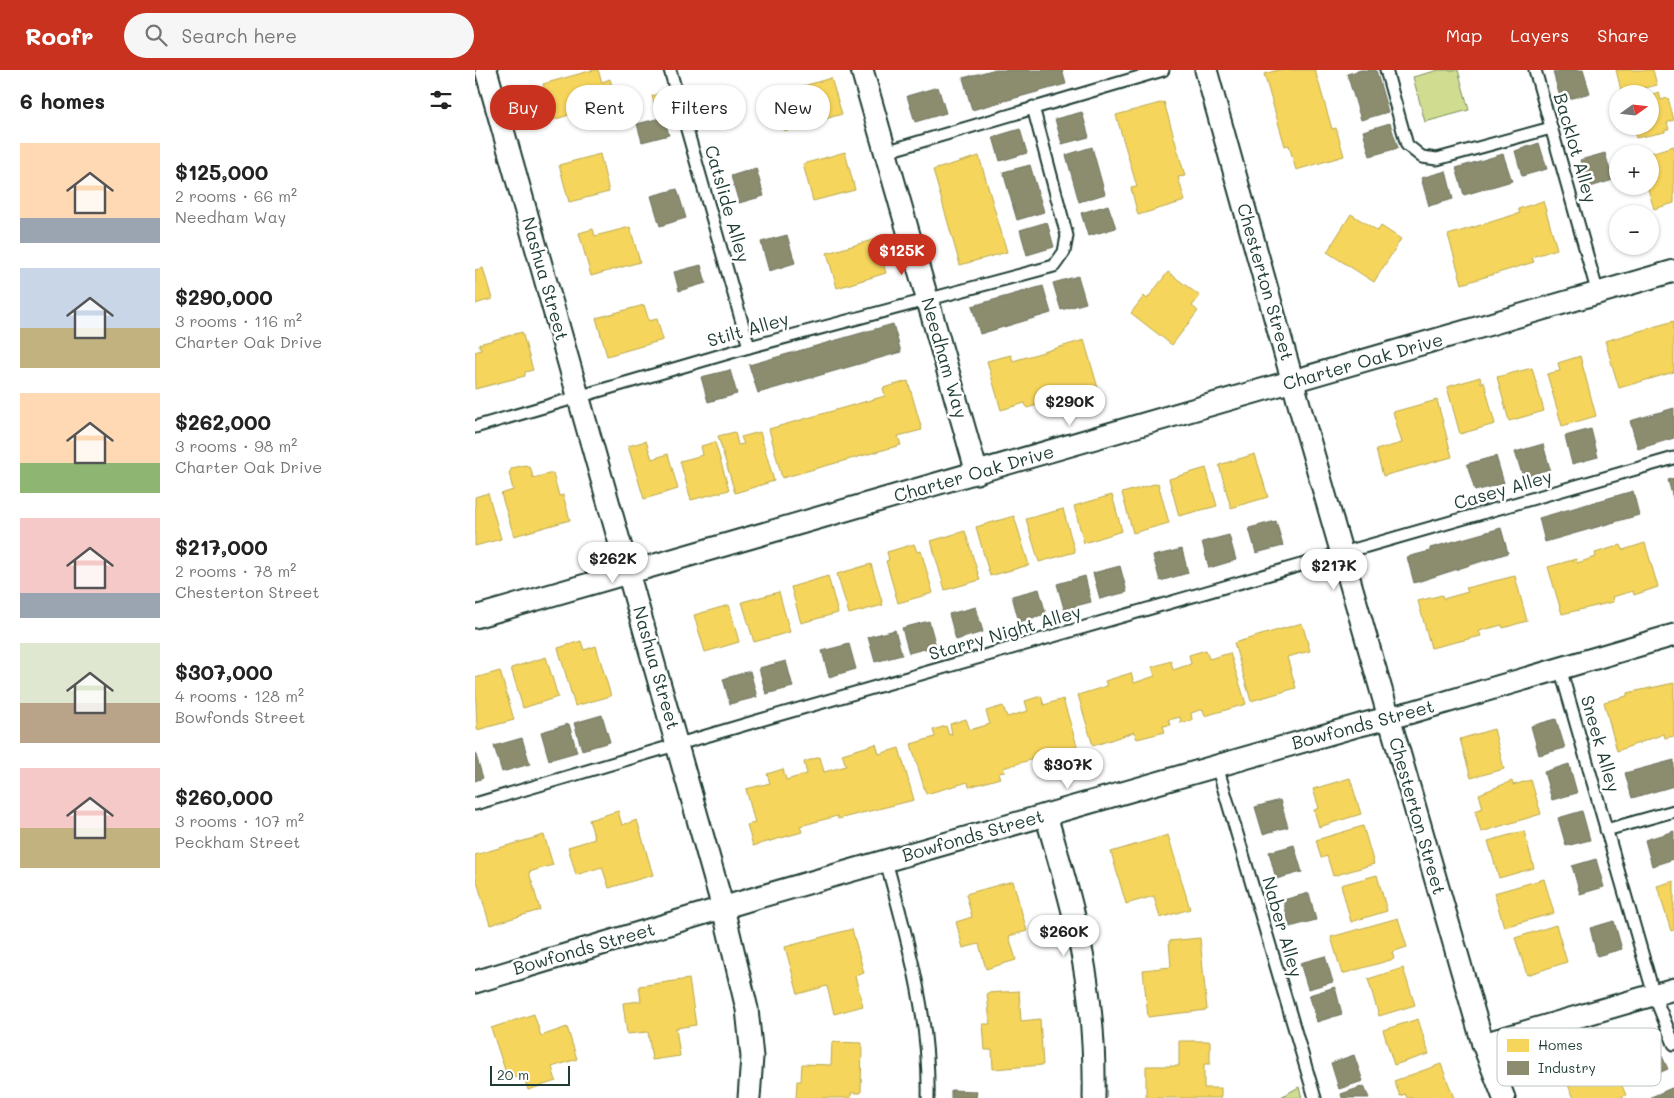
<!DOCTYPE html>
<meta charset="utf-8">
<style>
body{margin:0;font-family:Mali,sans-serif;background:#f6f6f6;color:#222;height:100vh;display:flex;flex-direction:column;font-size:19px;white-space:nowrap}
*{box-sizing:border-box;margin:0}
p{font-size:16px;color:#767676}
.icon{flex:none;width:28px;height:28px;fill:none;stroke:currentColor;stroke-width:2;stroke-linecap:round;stroke-linejoin:round}
.map{position:relative;flex:1;overflow:hidden}
.panel{display:flex;flex-direction:column;background:#fff;width:475px}
.panel>*{flex:none}
.guide{position:absolute;left:15px;top:15px;width:475px;height:45px;display:flex;gap:10px}
.needle{width:32px;rotate:75deg}
.controls{position:absolute;left:1134px;top:15px;display:grid;gap:10px}
.controls a{display:grid;place-items:center;width:50px;height:50px;border-radius:50%;background:#fff;box-shadow:0 1px 4px #0004;font-size:25px}
.scale{position:absolute;left:15px;bottom:12px;width:80px;box-sizing:border-box;padding-left:5px;border:2px solid #1f3d34;border-top:0;font-size:14px;line-height:18px;white-space:nowrap;color:#1f3d34;-webkit-text-stroke:4px #fff;paint-order:stroke}
.price{position:absolute;translate:-50% -42px;padding:0 11px;border-radius:18px;background:#fff;color:#222;font-size:16px;line-height:32px;filter:drop-shadow(0 1px 2px #0008)}
.price::after{content:'';position:absolute;left:50%;top:30px;width:15px;height:11px;margin-left:-8px;background:inherit;clip-path:polygon(0 0,100% 0,50% 100%)}
.price.on{background:#c8321e;color:#fff}
ul{padding:0;list-style:none}
li{display:flex;align-items:center;gap:15px;height:125px;padding:0 20px}
li span{display:grid;place-items:center;flex:none;width:140px;height:100px;border-radius:0px;color:#555}
li>.icon{margin-inline-start:auto}
span .icon{width:60px;height:60px;fill:#fffc;stroke-width:1}
li b{font-size:21px}
h2{display:flex;justify-content:space-between;align-items:center;height:60px;padding:0 20px;font-size:21px}
.chip{padding:0 18px;border-radius:22px;background:#fff;box-shadow:0 1px 4px #0004;font-size:18px;line-height:45px}
.chip.on{background:#c8321e;color:#fff}
header{display:flex;align-items:center;gap:30px;box-sizing:border-box;height:70px;padding:0 25px;background:#c8321e;color:#fff}
header strong{font-size:24px}
nav{display:flex;gap:28px;margin-inline-start:auto;font-size:18px}
.search{width:350px;height:45px;background:#f6f6f6;display:flex;align-items:center;gap:12px;box-sizing:border-box;padding:0 18px;border-radius:28px;color:#767676;font-size:19px}
main{display:flex;flex:1;min-height:0}
.map>svg:first-child{display:block}
.green{fill:#d0dd90;stroke:#788d62}
.homes{fill:#f6d55c;stroke:#b6a750}
.industry{fill:#8c8c6e;stroke:#6b745d}
.lines{fill:none;stroke-linecap:round;stroke-linejoin:round}
.service-casing{stroke:#1f3d34;stroke-width:15}
.minor-casing{stroke:#1f3d34;stroke-width:25}
.service{stroke:#fff;stroke-width:11}
.minor{stroke:#fff;stroke-width:21}
.labels{text-anchor:middle;stroke-width:5;stroke-linejoin:round;paint-order:stroke}
.street-label{font-size:18px;fill:#1f3d34;stroke:#fff}
.key{fill:#fff;stroke:#bcc5c2;stroke-width:1}
.key-label{font-size:14px;fill:#1f3d34}
</style>
<header>
<strong>Roofr</strong>
<div class="search"><svg class="icon" aria-label="search" viewBox="0 0 24 24"><circle cx="10" cy="10" r="6"/><path d="M15 15l6 6"/></svg>Search here</div>
<nav><a>Map</a><a>Layers</a><a>Share</a></nav>
</header>
<main>
<section class="panel">
<h2>6 homes<svg class="icon" aria-label="filters" viewBox="0 0 24 24"><path d="M4 7h16M4 17h16"/><circle cx="9" cy="7" r="2"/><circle cx="15" cy="17" r="2"/></svg></h2>
<ul>
<li><span style="background:linear-gradient(#ffd9b3 75%,#9aa5b1 0)"><svg class="icon" aria-label="home" viewBox="0 0 24 24"><path d="M3 11l9-7 9 7M6 9v11h12V9"/></svg></span><div><b>$125,000</b><p>2 rooms · 66 m²</p><p>Needham Way</p></div></li>
<li><span style="background:linear-gradient(#c9d6e8 60%,#c2b280 0)"><svg class="icon" aria-label="home" viewBox="0 0 24 24"><path d="M3 11l9-7 9 7M6 9v11h12V9"/></svg></span><div><b>$290,000</b><p>3 rooms · 116 m²</p><p>Charter Oak Drive</p></div></li>
<li><span style="background:linear-gradient(#ffd9b3 70%,#8fb573 0)"><svg class="icon" aria-label="home" viewBox="0 0 24 24"><path d="M3 11l9-7 9 7M6 9v11h12V9"/></svg></span><div><b>$262,000</b><p>3 rooms · 98 m²</p><p>Charter Oak Drive</p></div></li>
<li><span style="background:linear-gradient(#f6c9c9 75%,#9aa5b1 0)"><svg class="icon" aria-label="home" viewBox="0 0 24 24"><path d="M3 11l9-7 9 7M6 9v11h12V9"/></svg></span><div><b>$217,000</b><p>2 rooms · 78 m²</p><p>Chesterton Street</p></div></li>
<li><span style="background:linear-gradient(#dfe7d0 60%,#b9a48a 0)"><svg class="icon" aria-label="home" viewBox="0 0 24 24"><path d="M3 11l9-7 9 7M6 9v11h12V9"/></svg></span><div><b>$307,000</b><p>4 rooms · 128 m²</p><p>Bowfonds Street</p></div></li>
<li><span style="background:linear-gradient(#f6c9c9 60%,#c2b280 0)"><svg class="icon" aria-label="home" viewBox="0 0 24 24"><path d="M3 11l9-7 9 7M6 9v11h12V9"/></svg></span><div><b>$260,000</b><p>3 rooms · 107 m²</p><p>Peckham Street</p></div></li>
</ul>
</section>
<div class="map">
<svg width="1199" height="1028" viewBox="0 0 1199 1028">
<rect width="100%" height="100%" fill="#fff"/>
<filter id="ink" filterUnits="userSpaceOnUse"><feTurbulence type="fractalNoise" baseFrequency=".02" numOctaves="2"/><feDisplacementMap in="SourceGraphic" scale="10" xChannelSelector="R" yChannelSelector="G"/><feConvolveMatrix kernelMatrix="1 2 1 2 8 2 1 2 1" color-interpolation-filters="sRGB"/></filter>
<g filter="url(#ink)">
<!-- green -->
<g class="green">
<path d="M964 0H983L994 40 950 52 938 7Z"/>
<path d="M824 1017 827 1028H804Z"/>
</g>
<!-- homes -->
<g class="homes">
<path d="M118 0H123L127 12 135 9 141 30 78 50 68 14Z"/>
<path d="M803 0H840L857 59 861 58 869 86 821 100 814 75 810 76 789 4Z"/>
<path d="M1141 0H1178L1182 15 1147 24Z"/>
<path d="M356 8 367 44 309 61 304 41 299 43 294 26Z"/>
<path d="M188 22 192 34 180 38 177 26Z"/>
<path d="M1184 22 1186 30 1193 28 1199 50 1192 53 1194 59 1190 60V62L1161 68 1158 56H1175V25Z"/>
<path d="M689 32 710 106 703 107 710 131 663 145 656 118 662 117 641 45Z"/>
<path d="M1199 76V133L1179 139 1172 116H1175V84H1172Z"/>
<path d="M370 82 380 120 338 131 328 94Z"/>
<path d="M125 84 134 122 94 132 84 95Z"/>
<path d="M504 86 532 182 485 195 458 100Z"/>
<path d="M1068 131 1082 179 1057 187 1059 192 987 214 973 165 1045 143 1043 139Z"/>
<path d="M876 144 903 161 906 156 926 169 899 212 852 182Z"/>
<path d="M155 157 165 192 116 206 104 163 118 159 120 166Z"/>
<path d="M401 169 411 203 362 218 352 183Z"/>
<path d="M8 198 17 229 0 234V200Z"/>
<path d="M693 202 725 226 717 236 723 241 697 275 656 243 669 226 672 229Z"/>
<path d="M169 235 174 251 182 249 188 270 132 286 121 248Z"/>
<path d="M1199 251V302L1144 318 1130 271Z"/>
<path d="M47 262 58 300 50 302V306L0 319V282L6 280 4 274Z"/>
<path d="M609 270 623 318 552 338 550 333 526 340 512 291 536 285 538 291Z"/>
<path d="M1105 286 1121 346 1087 356 1072 304 1085 301 1083 293Z"/>
<path d="M1057 298 1069 341 1034 351 1022 307Z"/>
<path d="M1005 307 1006 313 1009 312 1020 354 985 364 972 317Z"/>
<path d="M433 311 447 360 423 366 426 375 307 408 294 359 410 326 408 318Z"/>
<path d="M962 330 977 387 908 406 901 380 927 373 918 342Z"/>
<path d="M260 362 263 375 269 374 266 367 285 362 299 411 260 423 243 366Z"/>
<path d="M171 371 177 389 193 384 203 419 169 429 153 376Z"/>
<path d="M240 372 254 420 216 430 205 391 228 385 226 376Z"/>
<path d="M780 384 793 427 756 438 744 395Z"/>
<path d="M51 395 56 399 58 408 78 403 84 426 88 425 95 450 39 466 26 424 38 420 34 403 37 398Z"/>
<path d="M731 398 742 436 704 446 694 409Z"/>
<path d="M683 413 694 453 658 463 647 423Z"/>
<path d="M13 423 26 469 0 476V427Z"/>
<path d="M637 425 647 461 609 473 599 436Z"/>
<path d="M588 439 600 482 564 492 551 449Z"/>
<path d="M539 446 554 495 515 506 501 457Z"/>
<path d="M490 461 505 510 470 520 456 471Z"/>
<path d="M1170 473 1183 517 1159 525 1158 521 1137 527 1138 532 1087 544 1073 497 1101 489 1102 493 1121 487 1120 483 1146 475 1148 480Z"/>
<path d="M439 474 442 482 446 481 458 523 423 533 411 491 414 490 412 482Z"/>
<path d="M396 494 408 535 374 544 362 504Z"/>
<path d="M353 506 363 543 326 553 316 517Z"/>
<path d="M1040 506 1052 551 1028 558 1027 555 1004 561 1006 566 956 578 943 531 967 525 968 529 993 522 991 518Z"/>
<path d="M304 522 315 562 279 572 267 532Z"/>
<path d="M254 535 264 572 230 582 219 545Z"/>
<path d="M827 553 835 581 812 587 821 618 776 631 759 573Z"/>
<path d="M106 571 109 580 121 576 136 626 100 636 83 578Z"/>
<path d="M731 580 734 589 755 583 771 634 730 646 728 639 716 643 717 650 706 653 705 647 693 650 695 655 688 656 690 662 662 669 659 662 618 676 603 625 632 616 630 611 656 603 659 613 680 606 677 597 696 591 698 600 716 594 714 585Z"/>
<path d="M71 587 83 627 48 638 36 598Z"/>
<path d="M25 601 39 650 2 660 0 608Z"/>
<path d="M1199 613V666L1190 668 1189 664 1142 681 1129 632 1152 626V623Z"/>
<path d="M566 626 569 635 588 629 603 679 565 690V687L528 698 530 702 523 703 525 708 494 717 493 712 451 724 436 674 460 667 458 660 471 656 474 665 477 664 475 654 491 649 495 660 515 654 511 641 528 636 532 647 553 641 550 631Z"/>
<path d="M1019 659 1029 699 996 708 985 669Z"/>
<path d="M401 674 404 684 424 678 439 730 363 749 362 746 325 756 327 762 278 776 272 755 280 753 271 719 295 713 292 704 308 699 311 710 332 704 329 692 345 687 349 702 371 696 367 684Z"/>
<path d="M875 708 886 744 844 757 839 740 844 738 838 719Z"/>
<path d="M1056 710 1066 744 1006 762 1000 741 1008 738 1004 724 1037 711 1038 715Z"/>
<path d="M143 741 147 755 162 750 178 805 134 818 127 797 101 805 93 777 120 769 114 750Z"/>
<path d="M888 756 899 794 858 806 852 786 846 788 841 770Z"/>
<path d="M1049 761 1059 798 1024 808 1013 771Z"/>
<path d="M69 765 78 795 54 802 65 840 15 855 0 805V785Z"/>
<path d="M693 765 715 839 685 848 679 826 651 834 636 782Z"/>
<path d="M902 805 912 841 876 852 866 815Z"/>
<path d="M1069 809 1079 843 1029 857 1019 823Z"/>
<path d="M538 811 552 861 534 866 541 890 511 899 504 874 488 878 481 852 497 847 491 824Z"/>
<path d="M1199 811V860L1196 861 1182 816Z"/>
<path d="M923 848 932 877 917 882 919 889 867 904 856 867Z"/>
<path d="M1081 855 1092 892 1052 905 1040 868Z"/>
<path d="M377 859 389 903 380 906 388 936 359 944 352 916 323 924 310 877Z"/>
<path d="M725 868 732 940 673 947 668 900 696 897 694 871Z"/>
<path d="M928 898 940 935 904 946 893 909Z"/>
<path d="M214 909 221 955 201 958 205 986 177 990 173 962 152 964 148 933 166 931 164 916Z"/>
<path d="M544 921 546 951 565 949 568 995 518 999 517 980H510L508 954H515L512 923Z"/>
<path d="M59 944 66 966 92 957 102 989 77 997 81 1011 53 1020 48 1004 33 1009 16 958Z"/>
<path d="M943 949 954 984 919 995 908 960Z"/>
<path d="M704 971H735V994H729V1018H746V1028H671V996H704Z"/>
<path d="M357 972 387 973 386 1023H376V1028H321L322 1011H326L327 994 356 995Z"/>
<path d="M1136 991 1151 1025 1144 1028H1099L1091 1011Z"/>
<path d="M966 994 979 1028H932L930 1024 925 1026 919 1011Z"/>
</g>
<!-- industry -->
<g class="industry">
<path d="M517 0H587L591 14 497 40 488 8Z"/>
<path d="M886 0H901L913 42 886 50 872 4Z"/>
<path d="M1087 0H1108L1115 23 1086 31 1078 2Z"/>
<path d="M463 17 471 43 440 52 432 26Z"/>
<path d="M607 42 614 67 587 74 580 49Z"/>
<path d="M189 47 194 65 167 72 162 54Z"/>
<path d="M915 53 923 78 895 86 888 61Z"/>
<path d="M545 59 552 83 525 91 518 67Z"/>
<path d="M1064 73 1072 99 1047 106 1040 81Z"/>
<path d="M617 77 630 124 604 132 591 85Z"/>
<path d="M1130 83 1138 110 1112 118 1105 90Z"/>
<path d="M1028 84 1037 111 989 125 981 98Z"/>
<path d="M555 95 569 142 542 150 528 102Z"/>
<path d="M281 98 289 126 264 133 256 106Z"/>
<path d="M971 101 978 129 954 136 946 108Z"/>
<path d="M202 119 211 148 185 156 176 126Z"/>
<path d="M633 135 641 158 613 166 606 143Z"/>
<path d="M572 152 579 177 552 185 545 160Z"/>
<path d="M312 165 320 193 294 201 286 172Z"/>
<path d="M226 195 231 213 204 221 199 202Z"/>
<path d="M603 206 611 233 586 240 578 213Z"/>
<path d="M568 216 576 243 505 264 497 236Z"/>
<path d="M418 254 426 282 283 323 274 295Z"/>
<path d="M255 300 262 324 233 332 226 307Z"/>
<path d="M1199 338V368L1163 379 1155 351Z"/>
<path d="M1116 359 1123 387 1097 394 1090 366Z"/>
<path d="M1068 374 1075 399 1048 407 1040 382Z"/>
<path d="M1021 386 1029 413 1000 421 992 394Z"/>
<path d="M1199 408V432L1193 410Z"/>
<path d="M1158 421 1164 445 1070 472 1064 448Z"/>
<path d="M801 451 808 476 781 483 774 458Z"/>
<path d="M1026 458 1033 483 939 513 932 487 955 481V478Z"/>
<path d="M754 465 761 490 734 498 727 472Z"/>
<path d="M707 479 713 503 685 511 678 486Z"/>
<path d="M645 496 652 522 625 529 618 503Z"/>
<path d="M610 506 616 532 589 539 582 514Z"/>
<path d="M564 519 571 544 544 552 537 526Z"/>
<path d="M501 537 508 562 481 570 474 544Z"/>
<path d="M454 551 461 576 434 583 427 558Z"/>
<path d="M420 560 427 585 400 592 393 567Z"/>
<path d="M374 574 381 599 354 607 347 581Z"/>
<path d="M311 591 318 617 291 624 284 598Z"/>
<path d="M275 601 282 627 255 634 248 609Z"/>
<path d="M127 645 135 672 107 680 99 653Z"/>
<path d="M1081 649 1090 678 1064 685 1056 656Z"/>
<path d="M94 654 102 682 74 690 66 662Z"/>
<path d="M47 668 55 694 27 702 19 676Z"/>
<path d="M0 682 8 708 0 711Z"/>
<path d="M1199 690V716L1157 728 1150 703Z"/>
<path d="M1094 694 1102 723 1077 730 1069 702Z"/>
<path d="M805 730 813 757 788 764 780 737Z"/>
<path d="M1107 741 1115 770 1091 776 1083 748Z"/>
<path d="M1199 761V789L1177 796 1170 770Z"/>
<path d="M819 775 827 802 801 809 794 782Z"/>
<path d="M1121 789 1129 817 1105 824 1097 796Z"/>
<path d="M834 823 841 850 815 857 808 830Z"/>
<path d="M1139 851 1147 879 1122 886 1115 858Z"/>
<path d="M850 886 858 912 833 919 825 893Z"/>
<path d="M860 917 867 944 842 952 834 925Z"/>
<path d="M1181 973 1193 999 1168 1010 1157 983Z"/>
<path d="M879 985 888 1011 864 1019 856 993Z"/>
<path d="M889 1016 894 1028H867L866 1024Z"/>
<path d="M1199 1017V1028H1177L1176 1027Z"/>
<path d="M476 1020 502 1021 501 1028H476Z"/>
</g>
<g class="lines">
<!-- service casing -->
<g class="service-casing">
<g id="service">
<path d="M195 0 274 277"/>
<path d="M911 0 932 75 947 87 962 89 1076 58"/>
<path d="M1060 0 1123 224"/>
<path d="M410 82 688 0"/>
<path d="M0 357 274 277 579 196 589 182 592 166 558 37"/>
<path d="M1085 598 1179 925 1199 974"/>
<path d="M742 696 840 1028"/>
<path d="M0 734 282 651 1199 388"/>
<path d="M1131 760 1199 741"/>
<path d="M411 791C432 869 455 946 453 1028"/>
</g>
</g>
<!-- minor casing -->
<g class="minor-casing">
<g id="minor">
<path d="M11 0 248 838 272 939 277 987 274 1028"/>
<path d="M387 0 502 403"/>
<path d="M731 0 827 345 1008 974 1029 1028"/>
<path d="M0 547 1199 201"/>
<path d="M571 745C582 784 595 824 603 864 615 918 620 973 619 1028"/>
<path d="M0 912 277 829 885 655 937 642 1199 565"/>
<path d="M1008 974 1199 919"/>
</g>
</g>
<!-- service -->
<use href="#service" class="service"/>
<!-- minor -->
<use href="#minor" class="minor"/>
</g>
</g>
<g class="labels">
<!-- street labels -->
<g class="street-label">
<text transform="translate(1100 78) rotate(74)" y="6">Backlot Alley</text>
<text transform="translate(252 134) rotate(74)" y="6">Catslide Alley</text>
<text transform="translate(70 209) rotate(74)" y="6">Nashua Street</text>
<text transform="translate(790 212) rotate(74)" y="6">Chesterton Street</text>
<text transform="translate(273 260) rotate(-16)" y="6">Stilt Alley</text>
<text transform="translate(469 288) rotate(74)" y="6">Needham Way</text>
<text transform="translate(888 292) rotate(-16)" y="6">Charter Oak Drive</text>
<text transform="translate(499 404) rotate(-16)" y="6">Charter Oak Drive</text>
<text transform="translate(1028 420) rotate(-16)" y="6">Casey Alley</text>
<text transform="translate(530 563) rotate(-16)" y="6">Starry Night Alley</text>
<text transform="translate(181 598) rotate(74)" y="6">Nashua Street</text>
<text transform="translate(888 655) rotate(-15)" y="6">Bowfonds Street</text>
<text transform="translate(1125 674) rotate(74)" y="6">Sneek Alley</text>
<text transform="translate(942 746) rotate(74)" y="6">Chesterton Street</text>
<text transform="translate(498 766) rotate(-16)" y="6">Bowfonds Street</text>
<text transform="translate(807 857) rotate(74)" y="6">Naber Alley</text>
<text transform="translate(109 879) rotate(-16)" y="6">Bowfonds Street</text>
</g>
</g>
<!-- legend -->
<rect x="1022" y="958" width="164" height="58" rx="8" class="key"/>
<rect x="1032" y="969" width="22" height="13" fill="#f6d55c"/>
<rect x="1032" y="991" width="22" height="14" fill="#8c8c6e"/>
<g class="key-label">
<text x="1063" y="980">Homes</text>
<text x="1063" y="1003">Industry</text>
</g>
</svg>
<div class="controls">
<a><svg class="needle" viewBox="-14 -14 28 28"><path d="M0-13l5 13h-10z" fill="#e53935"/><path d="M0 13l5-13h-10z" fill="#767676"/></svg></a>
<a>+</a>
<a>−</a>
</div>
<div class="scale">20 m</div>
<b class="price on" style="left:427px;top:206px">$125K</b>
<b class="price" style="left:595px;top:357px">$290K</b>
<b class="price" style="left:138px;top:514px">$262K</b>
<b class="price" style="left:859px;top:521px">$217K</b>
<b class="price" style="left:593px;top:720px">$307K</b>
<b class="price" style="left:589px;top:887px">$260K</b>
<div class="guide">
<a class="chip on">Buy</a>
<a class="chip">Rent</a>
<a class="chip">Filters</a>
<a class="chip">New</a>
</div>
</div>
</main>
